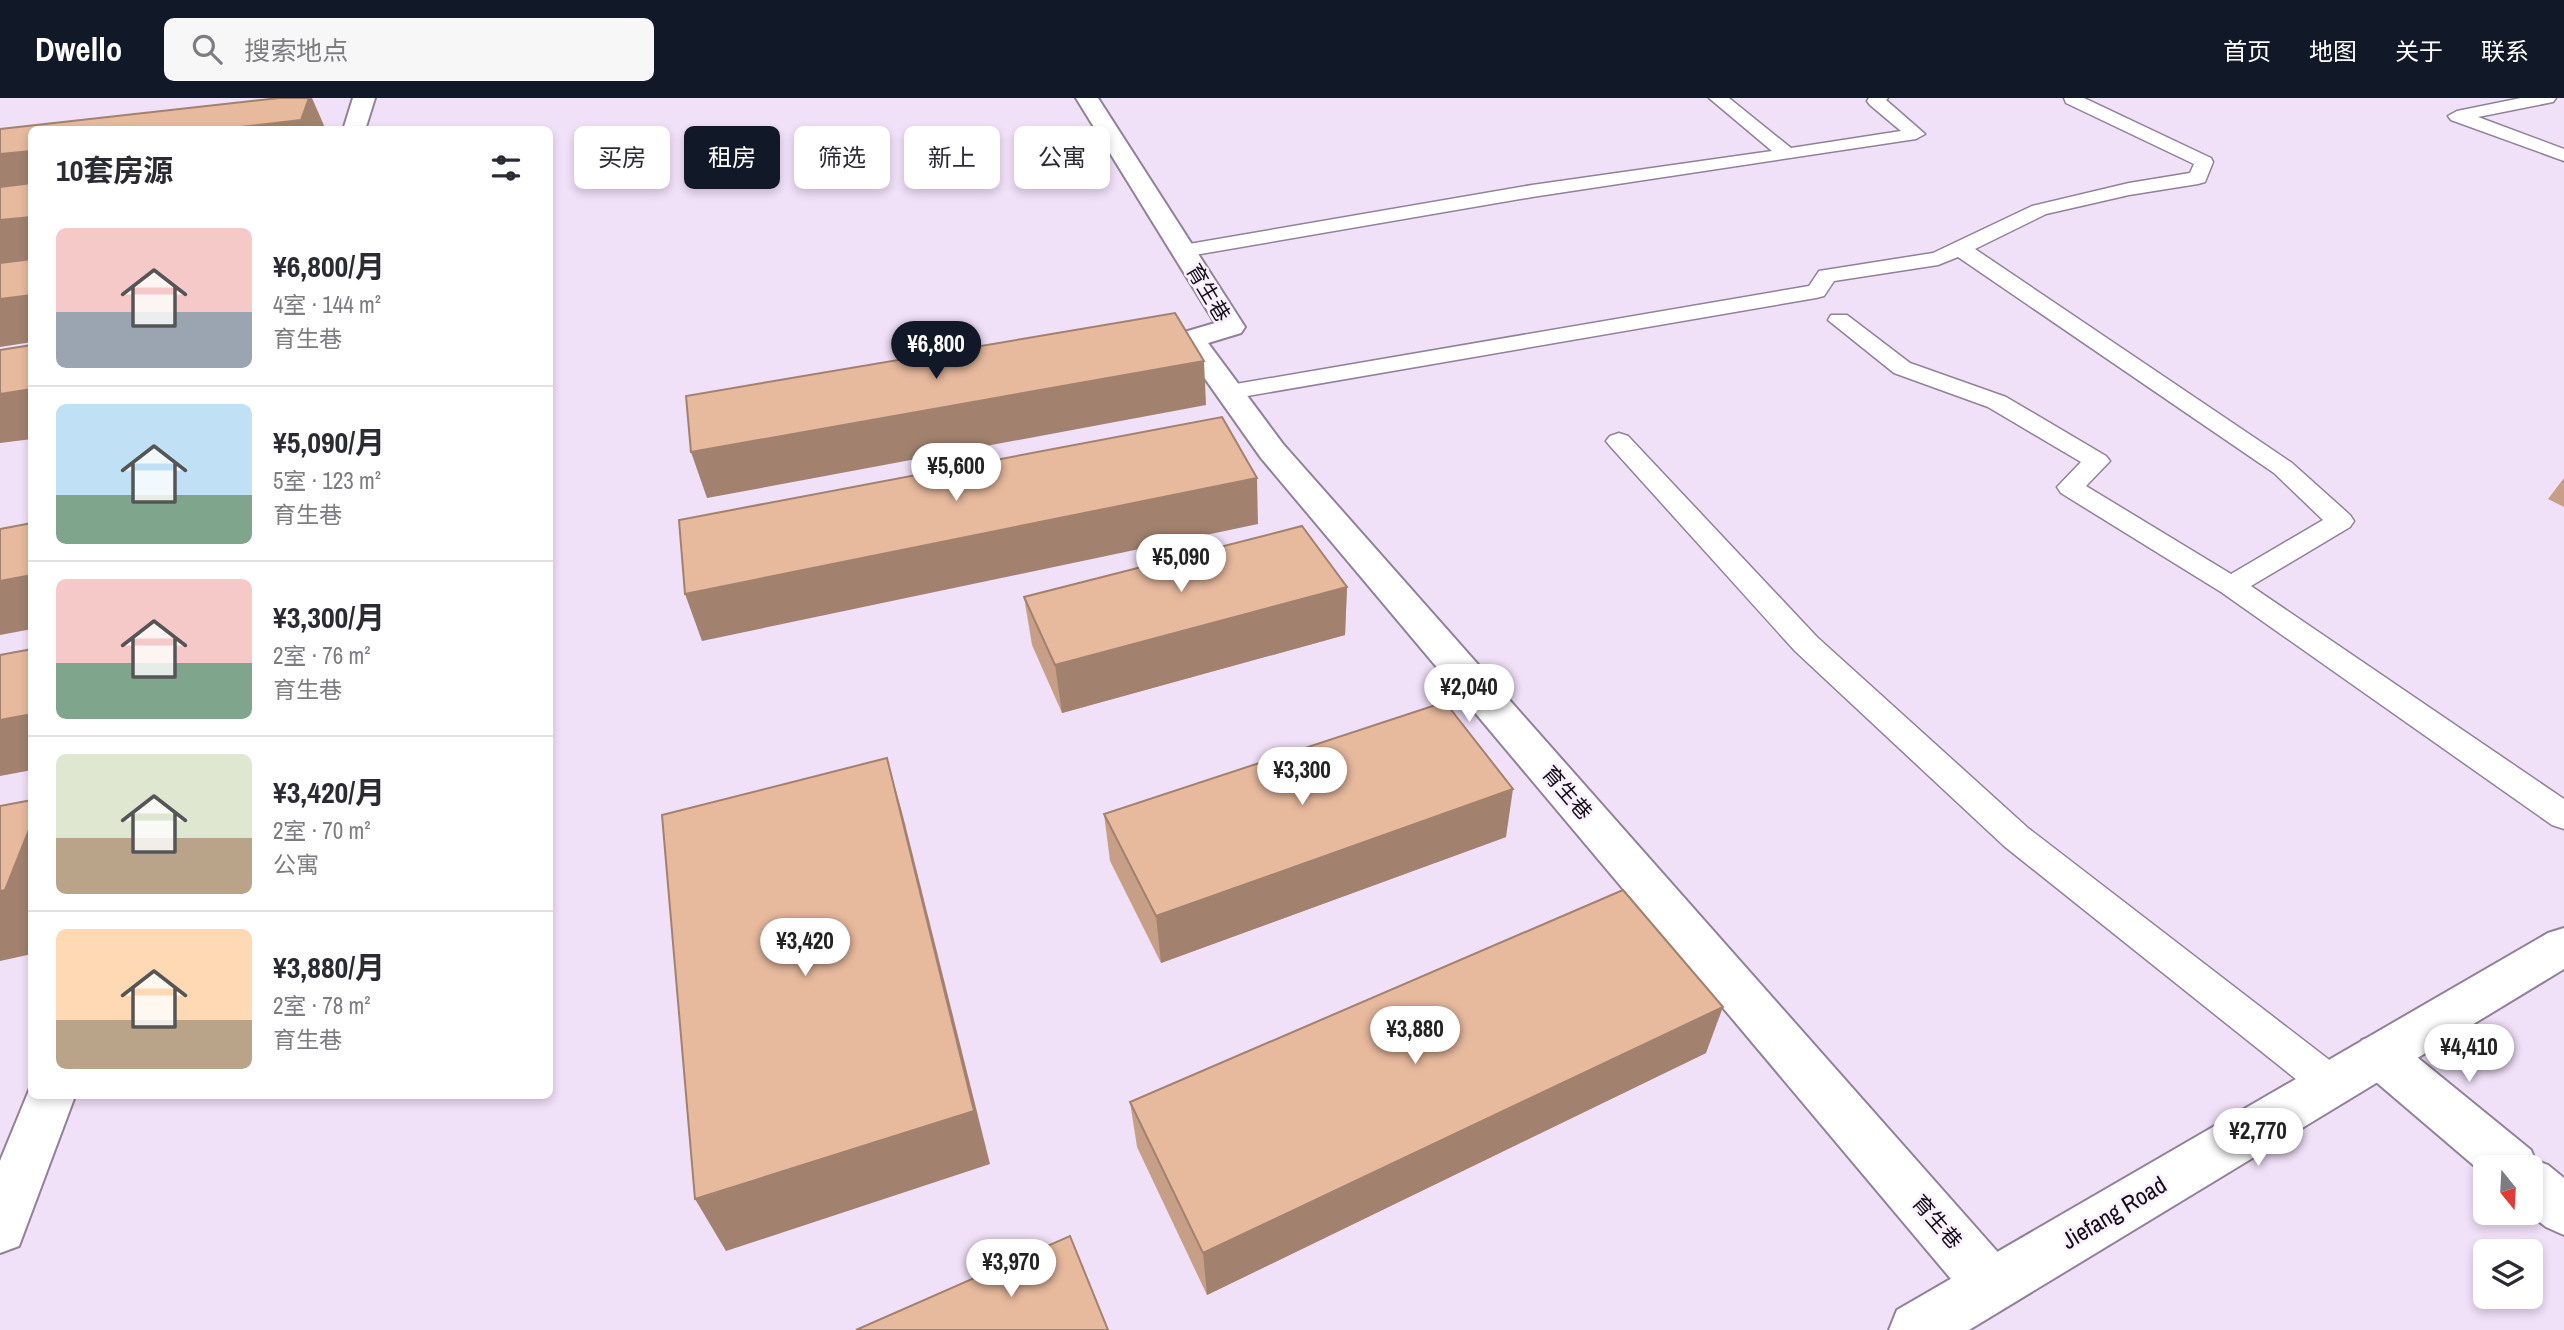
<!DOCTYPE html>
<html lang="zh">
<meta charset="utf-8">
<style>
body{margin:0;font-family:"Archivo Narrow","Noto Sans SC",sans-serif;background:#f7f7f7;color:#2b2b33;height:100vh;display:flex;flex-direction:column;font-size:26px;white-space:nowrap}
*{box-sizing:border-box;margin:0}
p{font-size:23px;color:#7c7c81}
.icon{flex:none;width:38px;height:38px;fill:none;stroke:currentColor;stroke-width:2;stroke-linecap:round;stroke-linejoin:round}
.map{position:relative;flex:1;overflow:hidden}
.panel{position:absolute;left:28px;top:28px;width:525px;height:973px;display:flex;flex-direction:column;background:#fff;border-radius:10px;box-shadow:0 4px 10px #0003}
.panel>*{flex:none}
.guide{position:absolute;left:574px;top:28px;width:665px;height:63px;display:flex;gap:14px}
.needle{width:46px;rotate:162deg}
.controls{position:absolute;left:2473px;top:1057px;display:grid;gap:14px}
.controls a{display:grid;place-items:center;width:70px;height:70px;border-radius:10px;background:#fff;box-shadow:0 4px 10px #0003;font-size:35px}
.price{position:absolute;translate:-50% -60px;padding:0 16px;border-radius:24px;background:#fff;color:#222;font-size:23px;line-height:46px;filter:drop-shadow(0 2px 4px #0008)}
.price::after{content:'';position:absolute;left:50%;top:42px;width:21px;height:16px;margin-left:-10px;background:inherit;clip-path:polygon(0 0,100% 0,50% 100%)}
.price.selected{background:#111827;color:#fff}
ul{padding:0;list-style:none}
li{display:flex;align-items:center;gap:21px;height:175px;padding:0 28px}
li+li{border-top:2px solid #e1e1e2}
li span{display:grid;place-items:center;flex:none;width:196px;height:140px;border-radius:10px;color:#555}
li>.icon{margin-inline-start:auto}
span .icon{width:84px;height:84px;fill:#fffc;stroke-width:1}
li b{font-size:30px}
h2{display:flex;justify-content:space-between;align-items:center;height:84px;padding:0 28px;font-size:30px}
.tag{padding:0 24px;border-radius:10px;background:#fff;box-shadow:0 4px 10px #0003;font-size:24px;line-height:63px}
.tag.selected{background:#111827;color:#fff}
header{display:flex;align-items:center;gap:42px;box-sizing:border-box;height:98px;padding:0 35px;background:#111827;color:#fff}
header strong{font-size:33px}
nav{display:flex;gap:38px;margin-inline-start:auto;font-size:24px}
.search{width:490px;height:63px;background:#f7f7f7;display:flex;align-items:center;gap:18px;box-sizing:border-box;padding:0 24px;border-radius:10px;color:#7c7c81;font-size:26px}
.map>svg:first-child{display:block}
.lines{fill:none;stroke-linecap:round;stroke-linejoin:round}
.lane-casing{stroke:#908298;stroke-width:3}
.street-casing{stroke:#908298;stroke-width:4}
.secondary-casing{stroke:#908298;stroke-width:4}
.lane{fill:#fff;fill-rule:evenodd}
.street{fill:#fff;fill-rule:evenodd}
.secondary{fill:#fff;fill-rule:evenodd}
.wall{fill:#c79f87}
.shaded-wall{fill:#a2826e}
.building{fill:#e7b99d;stroke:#a2826e;stroke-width:2}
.labels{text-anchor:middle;stroke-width:5;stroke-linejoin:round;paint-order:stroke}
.street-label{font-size:21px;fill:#140f17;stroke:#faf0ff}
.near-street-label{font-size:24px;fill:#140f17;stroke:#faf0ff}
</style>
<header>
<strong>Dwello</strong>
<div class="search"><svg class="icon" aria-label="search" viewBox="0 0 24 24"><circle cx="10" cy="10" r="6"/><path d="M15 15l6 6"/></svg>搜索地点</div>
<nav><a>首页</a><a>地图</a><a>关于</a><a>联系</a></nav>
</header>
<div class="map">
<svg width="2564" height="1232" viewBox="0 0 2564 1232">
<rect width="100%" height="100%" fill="#f0e0f8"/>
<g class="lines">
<!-- lane casing -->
<g class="lane-casing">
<g id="lane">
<path d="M1709 0H1729L1791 50 1901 33 1870 7 1867 3 1869 0H1888L1886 2 1925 36 1916 41 1532 99 1183 159 1176 157 1173 153 1176 149 1183 147 1532 87 1772 53Z"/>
<path d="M2064 0H2084L2211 60 2213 64 2205 84 2198 86 2129 97 2046 116 1975 151 2292 365 2350 417 2354 423 2350 429 2251 488 2564 701V731L2552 727 2221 494 2061 395 2057 389 2081 364 1988 309 1894 275 1828 222 1831 217H1847L1910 265 2006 299 2106 358 2110 363 2086 388 2231 476 2323 422 2274 375 1958 159 1938 167 1834 183 1824 198 1816 200 1230 301 1221 299 1218 294 1221 289 1230 287 1809 188 1819 173 1933 155 2032 108 2129 85 2190 75 2194 66 2066 5Z"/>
<path d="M2521 0H2556L2553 4 2478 19 2564 51V63L2451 22 2448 18 2457 13Z"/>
<path d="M1619 335 1628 338 1817 539 2028 730 2345 974 2351 986 2345 998 2331 1004 2317 998 2004 748 1795 553 1610 348 1606 343 1610 338Z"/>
</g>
</g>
<!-- street casing -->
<g class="street-casing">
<g id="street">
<path d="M353 0H375L365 32H343Z"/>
<path d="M1076 0H1098L1245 229 1241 235 1208 245 1283 346 2010 1168 2018 1187 2010 1206 1991 1214 1972 1206 1261 360 1177 241 1181 235 1215 225Z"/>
<path d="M2379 936 2396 942 2531 1052 2535 1062 2548 1067 2564 1080V1137L2546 1129 2528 1115H2530V1069H2485V1077L2362 972 2355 957 2362 942Z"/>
<path d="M32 985V998H75L19 1148 0 1155V1063Z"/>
</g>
</g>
<!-- secondary casing -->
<g class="secondary-casing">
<path id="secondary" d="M2564 830V871L1969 1232H1889L1897 1212 2548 835Z"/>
</g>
<!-- lane -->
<use href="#lane" class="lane"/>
<!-- street -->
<use href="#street" class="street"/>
<!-- secondary -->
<use href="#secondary" class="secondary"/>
</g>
<!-- wall -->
<g class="wall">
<path d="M2564 380V409L2548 401Z"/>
<path d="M1347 489 1345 537 1062 615 1032 547 1024 499Z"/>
<path d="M1104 716 1506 739 1161 865 1110 763Z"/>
<path d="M1706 955 1207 1197 1137 1049 1130 1004Z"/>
</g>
<!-- shaded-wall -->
<g class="shaded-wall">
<path d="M309 0H312L326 32H216Z"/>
<path d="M32 53V95L0 99V56Z"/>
<path d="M32 119V163L0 167V122Z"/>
<path d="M32 197V244L0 249V201Z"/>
<path d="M1204 263 1206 307 707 400 691 354Z"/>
<path d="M32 291V341L0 345V296Z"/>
<path d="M1257 380 1258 426 702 543 685 496Z"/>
<path d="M32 477V531L0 537V483Z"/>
<path d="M1347 489 1345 537 1062 615 1055 567Z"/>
<path d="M32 616V672L0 678V622Z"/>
<path d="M887 660 903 718 990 1066 726 1153 695 1101Z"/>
<path d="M1513 691 1506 739 1161 865 1156 818Z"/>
<path d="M32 724V856L0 863V793Z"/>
<path d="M1723 909 1706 955 1207 1197 1203 1155Z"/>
</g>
<!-- building -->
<g class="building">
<path d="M279 0H309L301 22 216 32H32V53L0 56V31Z"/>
<path d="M32 85V119L0 122V89Z"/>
<path d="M32 161V197L0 201V165Z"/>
<path d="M1175 215 1204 263 691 354 686 298Z"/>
<path d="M32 247V291L0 296V252Z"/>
<path d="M1222 319 1257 380 685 496 679 422Z"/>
<path d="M32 425V477L0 483V431Z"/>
<path d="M1302 428 1347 489 1055 567 1024 499Z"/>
<path d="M32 551V616L0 622V557Z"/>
<path d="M1445 604 1513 691 1156 818 1104 716Z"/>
<path d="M887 660 974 1013 695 1101 662 717Z"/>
<path d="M32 702V724L5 792 0 793V708Z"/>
<path d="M1623 792 1723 909 1203 1155 1130 1004Z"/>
<path d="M1070 1138 1108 1232H856Z"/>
</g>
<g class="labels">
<!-- street labels -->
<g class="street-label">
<text transform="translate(1208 195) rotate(59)" y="7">育生巷</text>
<text transform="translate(1567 695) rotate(49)" y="7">育生巷</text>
<text transform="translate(1937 1124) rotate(49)" y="7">育生巷</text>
</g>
<!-- near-street labels -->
<g class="near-street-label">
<text transform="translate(2114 1115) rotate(-31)" y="8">Jiefang Road</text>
</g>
</g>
</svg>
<div class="controls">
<a><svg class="needle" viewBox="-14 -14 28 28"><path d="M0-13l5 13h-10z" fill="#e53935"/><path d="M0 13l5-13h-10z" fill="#7c7c81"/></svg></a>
<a><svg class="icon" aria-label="layers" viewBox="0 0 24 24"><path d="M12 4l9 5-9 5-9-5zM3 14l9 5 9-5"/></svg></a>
</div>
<b class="price selected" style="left:936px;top:283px">¥6,800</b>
<b class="price" style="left:956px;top:405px">¥5,600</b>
<b class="price" style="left:1181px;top:496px">¥5,090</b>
<b class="price" style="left:1469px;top:626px">¥2,040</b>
<b class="price" style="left:1302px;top:709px">¥3,300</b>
<b class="price" style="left:805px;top:880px">¥3,420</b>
<b class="price" style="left:1415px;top:968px">¥3,880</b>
<b class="price" style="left:2469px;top:986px">¥4,410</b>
<b class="price" style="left:2258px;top:1070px">¥2,770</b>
<b class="price" style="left:1011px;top:1201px">¥3,970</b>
<div class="guide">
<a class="tag">买房</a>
<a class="tag selected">租房</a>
<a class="tag">筛选</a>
<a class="tag">新上</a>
<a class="tag">公寓</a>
</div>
<section class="panel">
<h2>10套房源<svg class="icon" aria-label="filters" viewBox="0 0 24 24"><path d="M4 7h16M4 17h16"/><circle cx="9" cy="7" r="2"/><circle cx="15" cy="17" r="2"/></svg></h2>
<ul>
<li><span style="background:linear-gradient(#f6c9c9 60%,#9aa5b1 0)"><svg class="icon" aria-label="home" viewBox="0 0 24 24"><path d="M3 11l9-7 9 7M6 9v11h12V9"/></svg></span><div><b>¥6,800/月</b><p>4室 · 144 m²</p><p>育生巷</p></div></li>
<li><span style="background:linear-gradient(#bfe0f5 65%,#7fa58c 0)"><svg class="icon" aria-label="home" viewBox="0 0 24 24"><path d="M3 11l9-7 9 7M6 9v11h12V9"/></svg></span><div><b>¥5,090/月</b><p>5室 · 123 m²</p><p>育生巷</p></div></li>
<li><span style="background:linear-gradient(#f6c9c9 60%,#7fa58c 0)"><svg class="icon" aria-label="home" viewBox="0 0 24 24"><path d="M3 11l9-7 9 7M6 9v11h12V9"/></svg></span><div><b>¥3,300/月</b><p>2室 · 76 m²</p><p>育生巷</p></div></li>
<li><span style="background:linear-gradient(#dfe7d0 60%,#b9a48a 0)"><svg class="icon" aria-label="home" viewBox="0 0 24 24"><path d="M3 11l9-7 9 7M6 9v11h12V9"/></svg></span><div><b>¥3,420/月</b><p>2室 · 70 m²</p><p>公寓</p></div></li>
<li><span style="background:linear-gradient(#ffd9b3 65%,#b9a48a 0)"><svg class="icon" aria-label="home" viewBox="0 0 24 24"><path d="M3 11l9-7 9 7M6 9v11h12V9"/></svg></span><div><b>¥3,880/月</b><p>2室 · 78 m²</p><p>育生巷</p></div></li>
</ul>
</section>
</div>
